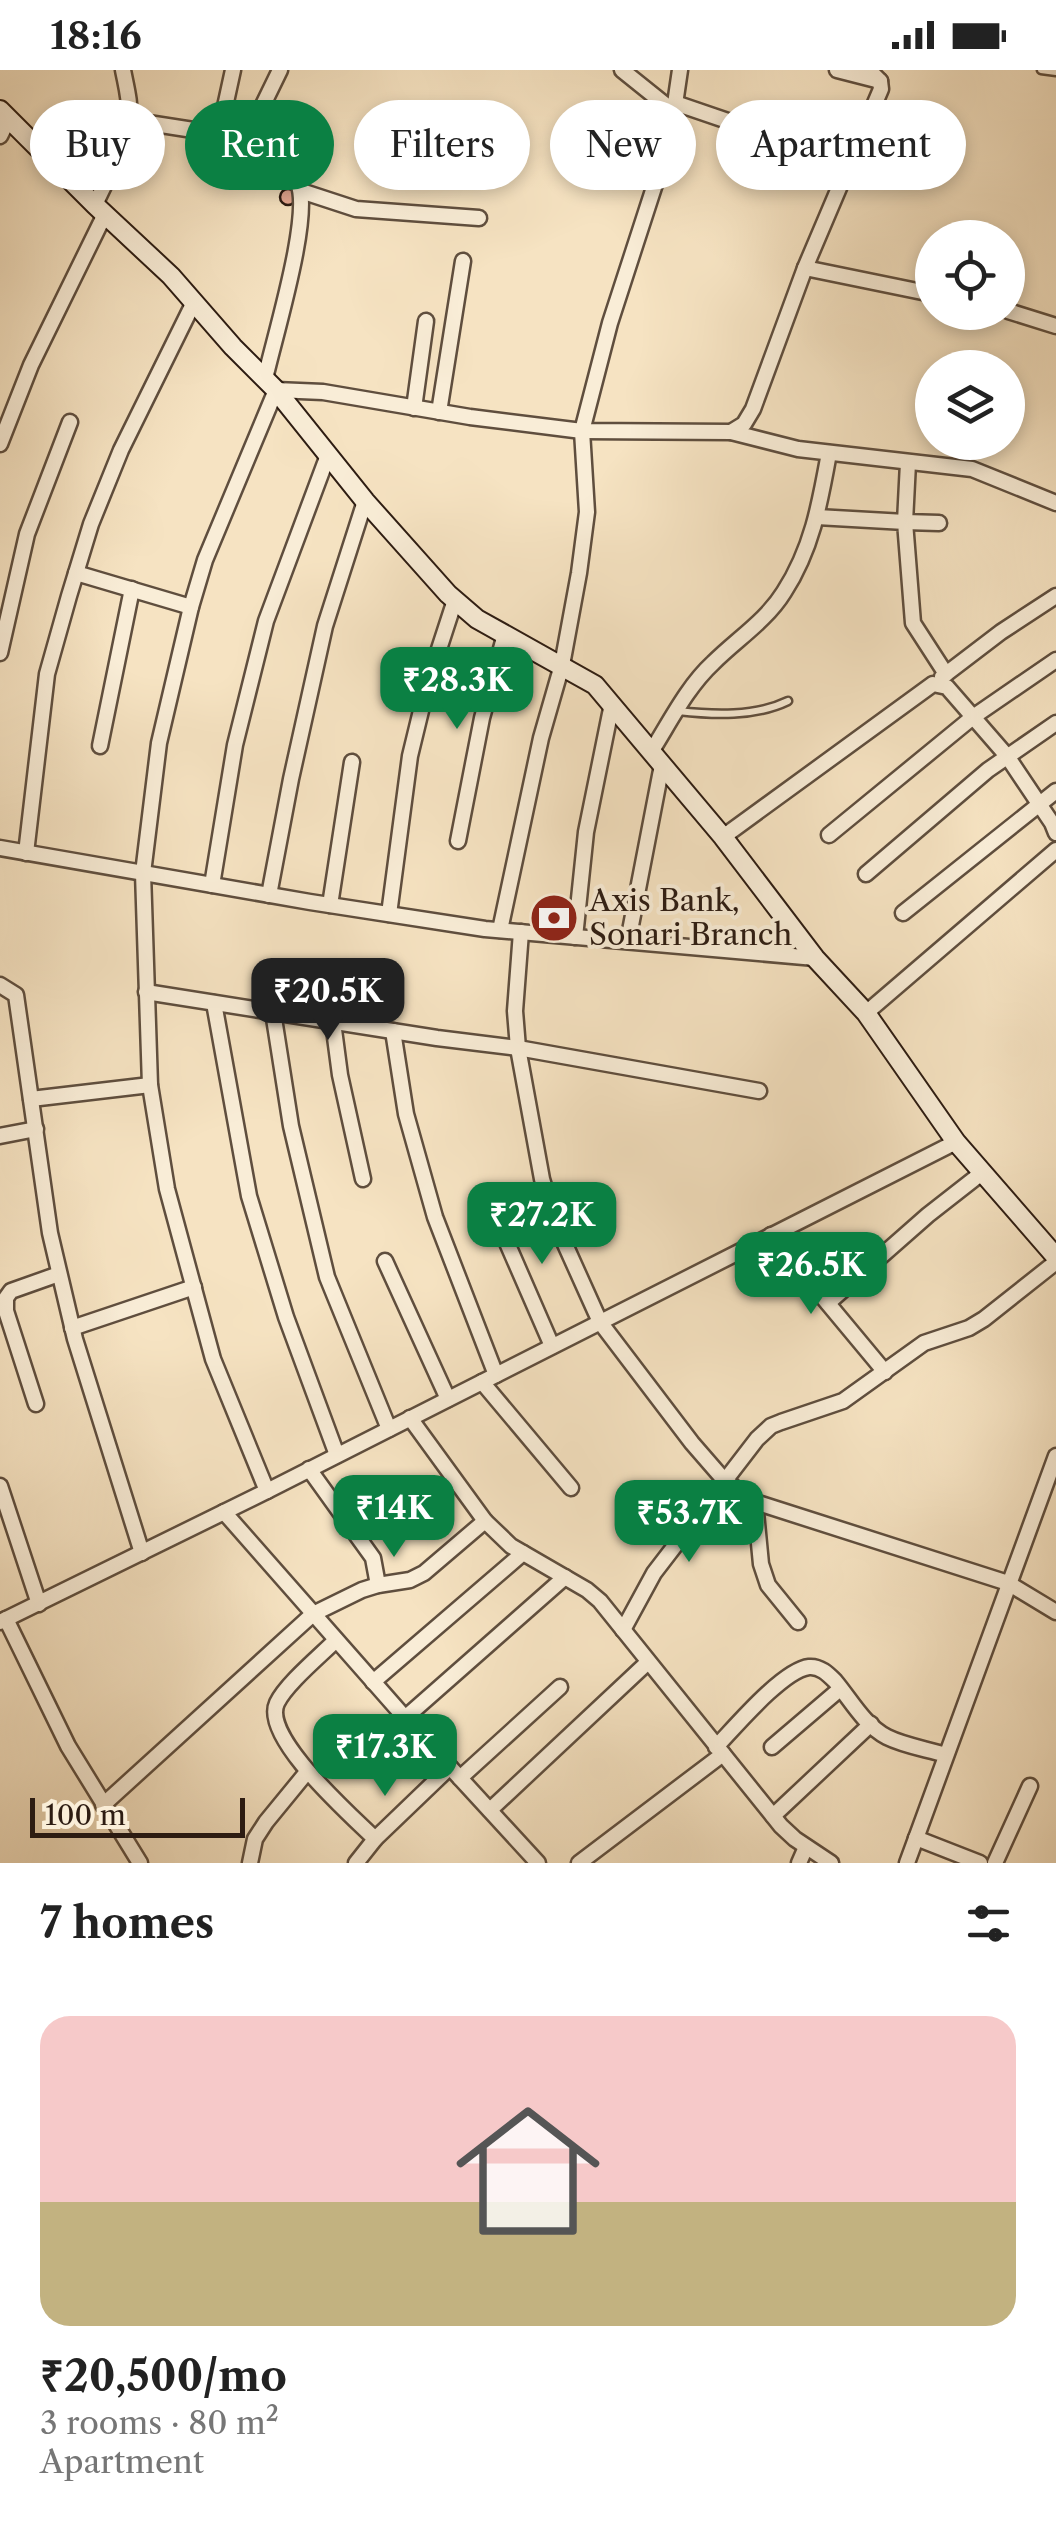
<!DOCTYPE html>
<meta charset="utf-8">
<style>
body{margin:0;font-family:"Libre Caslon Text",serif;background:#f6f6f6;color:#222;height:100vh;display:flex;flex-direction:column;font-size:38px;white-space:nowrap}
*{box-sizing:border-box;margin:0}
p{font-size:32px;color:#767676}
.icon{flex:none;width:55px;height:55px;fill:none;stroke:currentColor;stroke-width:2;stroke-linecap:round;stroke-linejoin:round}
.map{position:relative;height:1793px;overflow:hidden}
.details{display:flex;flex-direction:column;background:#fff;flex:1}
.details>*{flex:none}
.banner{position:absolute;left:30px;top:30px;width:998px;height:90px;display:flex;gap:20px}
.fabs{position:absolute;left:915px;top:150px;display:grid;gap:20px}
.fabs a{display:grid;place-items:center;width:110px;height:110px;border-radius:50%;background:#fff;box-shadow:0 5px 15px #0003;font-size:50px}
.scale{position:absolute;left:30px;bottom:25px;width:215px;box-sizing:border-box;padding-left:10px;border:5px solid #2d1c12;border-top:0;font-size:28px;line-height:35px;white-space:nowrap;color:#2d1c12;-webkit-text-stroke:8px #f9edd7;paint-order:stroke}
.price{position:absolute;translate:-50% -85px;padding:0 22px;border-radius:20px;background:#0b8043;color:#fff;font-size:32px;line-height:65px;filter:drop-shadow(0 2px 5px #0008)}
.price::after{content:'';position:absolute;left:50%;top:60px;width:30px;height:22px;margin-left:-15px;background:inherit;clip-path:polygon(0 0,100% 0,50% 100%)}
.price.current{background:#222;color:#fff}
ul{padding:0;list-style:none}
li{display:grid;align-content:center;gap:20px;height:530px;padding:0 40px}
li span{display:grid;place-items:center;height:310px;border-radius:30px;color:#555}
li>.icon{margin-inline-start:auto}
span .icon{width:180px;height:180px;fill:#fffc;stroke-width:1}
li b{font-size:42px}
h2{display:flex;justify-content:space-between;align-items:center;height:120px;padding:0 40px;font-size:42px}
.chip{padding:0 35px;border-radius:45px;background:#fff;box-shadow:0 5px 15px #0003;font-size:35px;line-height:90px}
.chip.current{background:#0b8043;color:#fff}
.status{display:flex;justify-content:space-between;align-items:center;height:70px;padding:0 50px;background:#fff;direction:ltr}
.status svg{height:28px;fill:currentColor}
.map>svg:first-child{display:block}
.building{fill:#e8aa93;stroke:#2d1c12;stroke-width:2.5}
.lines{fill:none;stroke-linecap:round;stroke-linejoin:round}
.lane-casing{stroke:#5f4e3e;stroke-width:11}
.street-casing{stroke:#5f4e3e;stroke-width:19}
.secondary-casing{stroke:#2d1c12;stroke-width:22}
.lane{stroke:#f9edd7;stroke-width:6}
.street{stroke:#f9edd7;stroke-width:14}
.secondary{stroke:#f9edd7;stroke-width:18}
.labels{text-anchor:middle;stroke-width:8;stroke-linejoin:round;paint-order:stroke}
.poi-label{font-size:30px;fill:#2d1c12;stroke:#f9edd7;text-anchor:start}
</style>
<div class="status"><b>18:16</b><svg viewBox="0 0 49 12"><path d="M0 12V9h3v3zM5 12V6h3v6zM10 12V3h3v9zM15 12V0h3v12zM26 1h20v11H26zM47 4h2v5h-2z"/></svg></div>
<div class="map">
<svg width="1056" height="1793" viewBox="0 0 1056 1793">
<rect width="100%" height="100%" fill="#f6e3c2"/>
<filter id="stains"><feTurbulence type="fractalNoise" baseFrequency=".002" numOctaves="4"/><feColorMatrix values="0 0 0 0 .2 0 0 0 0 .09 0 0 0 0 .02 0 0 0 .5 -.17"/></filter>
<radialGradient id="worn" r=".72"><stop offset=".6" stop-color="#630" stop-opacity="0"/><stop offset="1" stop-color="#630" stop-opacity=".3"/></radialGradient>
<!-- building -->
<circle class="building" cx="288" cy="127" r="8"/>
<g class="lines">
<!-- lane casing -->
<g class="lane-casing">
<g id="lane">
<path d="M1041 0 1056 2"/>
<path d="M678 641C713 645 755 647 788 631"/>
</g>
</g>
<!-- street casing -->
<g class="street-casing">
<g id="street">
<path d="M622 0 673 41"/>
<path d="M837 0 880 11"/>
<path d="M675 33 851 93"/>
<path d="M129 50 219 64 257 85 298 113C312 146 274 268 265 309"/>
<path d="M219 64 233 0"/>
<path d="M0 66 8 50"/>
<path d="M243 76 280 0"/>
<path d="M301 121 356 139 479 148"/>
<path d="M95 135C106 110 126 76 129 50 131 33 126 16 123 0"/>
<path d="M805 198 932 224"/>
<path d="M1008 241 1056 256"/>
<path d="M414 338 426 251"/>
<path d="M439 342 463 191"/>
<path d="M731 362 798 379 972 399 1056 433"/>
<path d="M0 374 31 295 105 144"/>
<path d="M908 393 905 452 939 453"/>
<path d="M817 447 905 452 913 553 946 604"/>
<path d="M76 503 191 537"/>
<path d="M0 583 27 464 70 352"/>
<path d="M942 607 1001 562 1056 526"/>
<path d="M100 676 132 519"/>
<path d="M651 682C670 652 687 617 713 593 737 569 766 551 784 522 812 479 820 433 829 383"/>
<path d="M829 765 973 647 1056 590"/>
<path d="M723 767 933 614 947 617 1007 686 1052 753 1056 763"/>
<path d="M458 771 482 648 505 564"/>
<path d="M0 778 310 832 485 859 815 888"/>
<path d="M26 783 47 604 69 526 91 454 121 380 194 232"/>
<path d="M866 804 988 700 1056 653"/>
<path d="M212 815 235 675 266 551 328 385"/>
<path d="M269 825 291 709 325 556 365 431"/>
<path d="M330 835 352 692"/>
<path d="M903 843 1056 721"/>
<path d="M389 844 410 686 427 616 455 530"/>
<path d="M500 860 541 668 562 595 579 503 587 442 582 361 610 253 670 68 680 0"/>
<path d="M521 862 515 941 518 978 542 1109 555 1152 600 1252 692 1373 725 1411 755 1432 1008 1513 1056 1542"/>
<path d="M575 867 586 762 612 634"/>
<path d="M628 871 662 695"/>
<path d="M0 915 16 925 50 1163 75 1269 142 1483"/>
<path d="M146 922 437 968 518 978 759 1021"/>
<path d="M214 933 249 1126 286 1247 337 1385"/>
<path d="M273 942 291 1056 327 1207 389 1359"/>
<path d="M866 943 1056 780"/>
<path d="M333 952 340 1005 363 1109"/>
<path d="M393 961 406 1044 435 1147 496 1305"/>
<path d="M31 1029 150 1015"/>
<path d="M0 1066 36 1059"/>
<path d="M491 1136 552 1276"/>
<path d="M771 1165 885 1302"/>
<path d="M385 1191 448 1329"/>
<path d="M828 1233 928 1145 983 1102"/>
<path d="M72 1258 194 1217"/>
<path d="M482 1312 571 1418"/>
<path d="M36 1334 6 1241V1228L11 1221 59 1204"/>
<path d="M410 1348 485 1451 511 1476 587 1520 600 1531 781 1756 795 1769 831 1793"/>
<path d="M309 1399 373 1488 378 1515"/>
<path d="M0 1416 39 1534"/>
<path d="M267 1421 213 1289 167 1119 150 1015 143 803 159 673 191 537 205 490 276 320 323 322 470 347 582 361 731 362 744 354 753 339 805 198 881 19 880 11 869 0"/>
<path d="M755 1432 761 1494 768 1515 798 1552"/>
<path d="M224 1442 415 1659 538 1793"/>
<path d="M6 1549 68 1676 140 1793"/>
<path d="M0 1552 267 1421 956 1072"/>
<path d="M623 1560 654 1503 757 1369 771 1356 781 1352 843 1331 924 1273 969 1258 984 1249 1056 1192"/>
<path d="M336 1570C320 1586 286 1614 277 1633 261 1667 352 1746 375 1769"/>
<path d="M373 1612 523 1483"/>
<path d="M405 1648 565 1507"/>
<path d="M716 1677C735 1657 783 1600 809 1597 820 1596 828 1604 835 1611 851 1630 864 1655 887 1667 905 1676 927 1679 946 1685"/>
<path d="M772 1677 840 1619"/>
<path d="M460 1708 560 1617"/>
<path d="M103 1735 313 1544 362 1520 378 1515 410 1510 424 1503 485 1451"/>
<path d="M490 1740 648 1592"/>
<path d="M773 1746 871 1654"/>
<path d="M916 1768 980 1793"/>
<path d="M250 1793 255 1769 266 1752 307 1702"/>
<path d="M356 1793 375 1769 450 1697"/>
<path d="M579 1793 723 1684"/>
<path d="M799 1793 806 1777"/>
<path d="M907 1793 1056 1386"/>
<path d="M995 1793 1030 1716"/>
</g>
</g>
<!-- secondary casing -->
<g class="secondary-casing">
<path id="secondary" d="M0 40 95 135 171 206 233 277 276 320 365 431 448 524 477 549 595 615 723 767 815 888 866 943 956 1072 1056 1187"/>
</g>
<!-- lane -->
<use href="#lane" class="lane"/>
<!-- street -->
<use href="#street" class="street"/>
<!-- secondary -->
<use href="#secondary" class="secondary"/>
</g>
<!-- icons -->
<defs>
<g id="bank-disc" transform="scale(2.5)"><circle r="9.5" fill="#8f2418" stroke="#f9edd7"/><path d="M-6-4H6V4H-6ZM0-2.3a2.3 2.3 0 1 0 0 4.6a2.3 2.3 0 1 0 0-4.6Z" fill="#fff"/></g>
</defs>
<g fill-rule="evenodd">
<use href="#bank-disc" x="554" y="848"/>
</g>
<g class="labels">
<!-- poi labels -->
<g class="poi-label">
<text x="589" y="841">Axis Bank,<tspan x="589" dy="34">Sonari Branch</tspan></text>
</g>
</g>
<rect width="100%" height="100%" filter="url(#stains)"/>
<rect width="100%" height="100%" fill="url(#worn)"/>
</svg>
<div class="fabs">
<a><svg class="icon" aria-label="locate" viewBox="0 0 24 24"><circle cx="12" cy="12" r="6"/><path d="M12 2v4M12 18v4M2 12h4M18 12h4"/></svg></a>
<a><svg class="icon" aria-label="layers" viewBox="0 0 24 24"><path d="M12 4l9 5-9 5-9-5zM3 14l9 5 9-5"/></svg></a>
</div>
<div class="scale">100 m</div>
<b class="price" style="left:457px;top:662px">₹28.3K</b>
<b class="price current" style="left:328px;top:973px">₹20.5K</b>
<b class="price" style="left:542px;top:1197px">₹27.2K</b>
<b class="price" style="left:811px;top:1247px">₹26.5K</b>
<b class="price" style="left:394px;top:1490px">₹14K</b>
<b class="price" style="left:689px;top:1495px">₹53.7K</b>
<b class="price" style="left:385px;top:1729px">₹17.3K</b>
<div class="banner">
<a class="chip">Buy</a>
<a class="chip current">Rent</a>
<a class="chip">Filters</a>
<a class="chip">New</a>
<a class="chip">Apartment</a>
</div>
</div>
<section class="details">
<h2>7 homes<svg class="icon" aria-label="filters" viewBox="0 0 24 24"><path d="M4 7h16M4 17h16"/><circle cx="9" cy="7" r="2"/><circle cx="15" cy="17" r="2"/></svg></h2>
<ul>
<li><span style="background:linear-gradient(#f6c9c9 60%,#c2b280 0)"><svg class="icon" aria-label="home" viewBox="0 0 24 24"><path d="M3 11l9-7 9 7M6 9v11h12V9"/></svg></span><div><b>₹20,500/mo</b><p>3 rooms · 80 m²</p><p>Apartment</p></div></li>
</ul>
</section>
